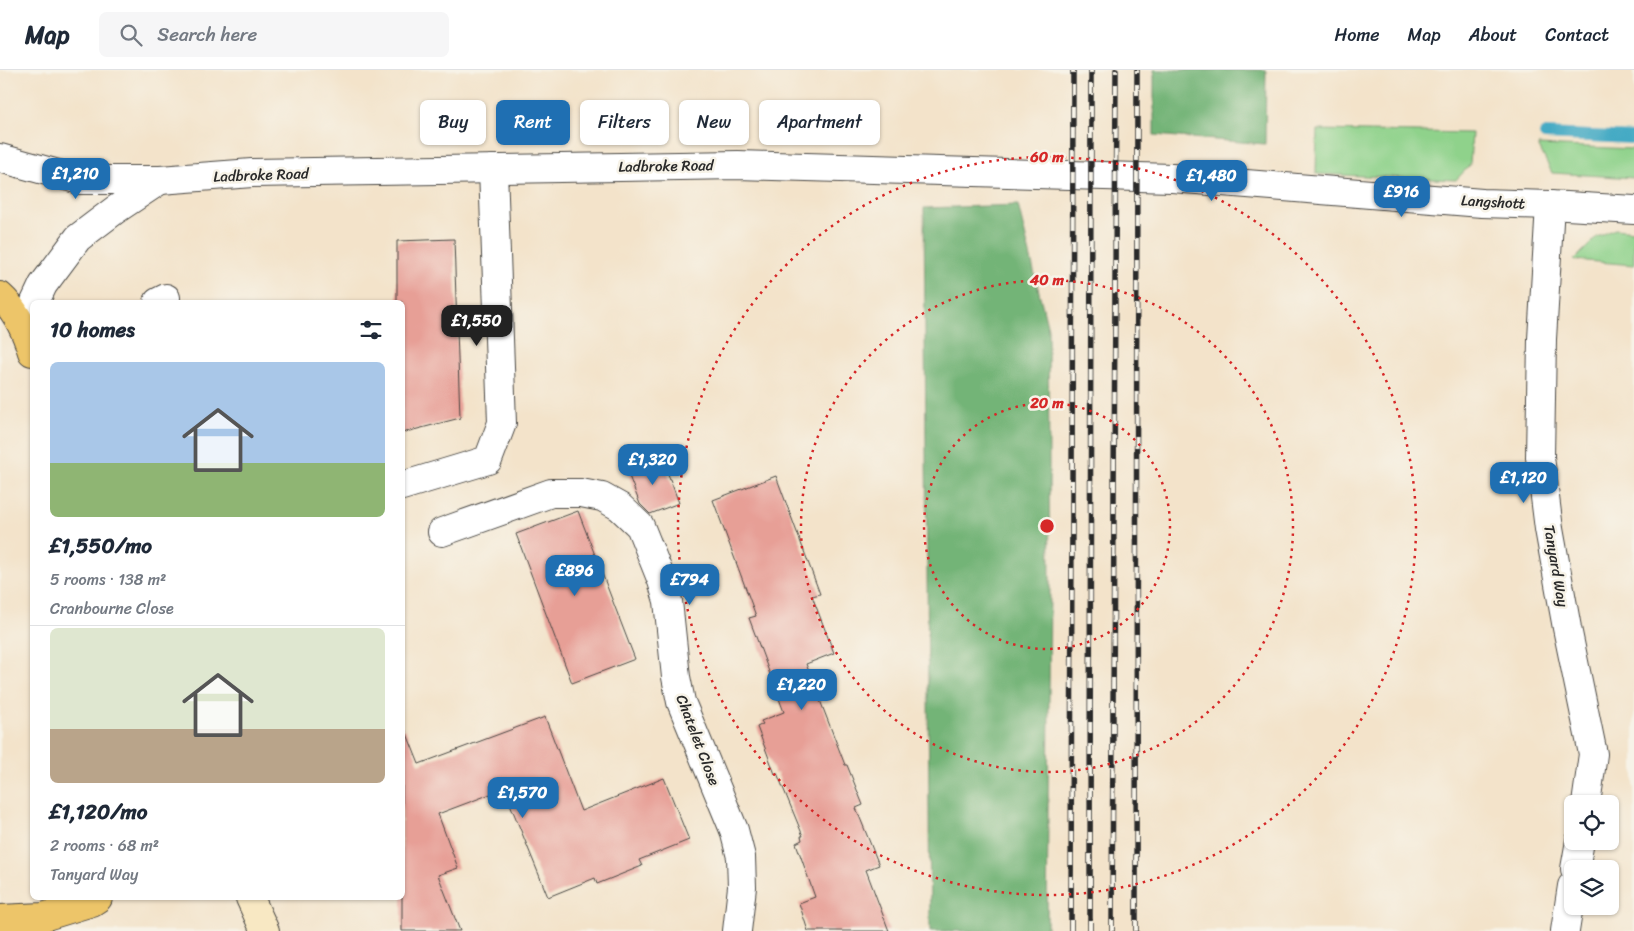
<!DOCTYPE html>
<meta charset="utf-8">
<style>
body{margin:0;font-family:Sriracha,sans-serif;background:#f6f6f7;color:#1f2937;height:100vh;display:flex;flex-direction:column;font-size:19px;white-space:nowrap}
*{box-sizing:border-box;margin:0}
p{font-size:16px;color:#747a83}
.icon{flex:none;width:28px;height:28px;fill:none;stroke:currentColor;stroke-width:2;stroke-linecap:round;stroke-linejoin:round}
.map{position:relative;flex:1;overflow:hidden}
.side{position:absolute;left:30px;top:230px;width:375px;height:600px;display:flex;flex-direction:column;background:#fff;border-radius:8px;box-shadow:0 1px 4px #0004}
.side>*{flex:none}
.guide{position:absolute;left:420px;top:30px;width:475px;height:45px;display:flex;gap:10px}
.fabs{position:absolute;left:1564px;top:725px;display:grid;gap:10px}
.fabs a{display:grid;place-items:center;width:55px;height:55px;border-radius:8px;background:#fff;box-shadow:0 1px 4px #0004;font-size:25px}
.price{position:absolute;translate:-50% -42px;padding:0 11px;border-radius:10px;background:#1f6fb2;color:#fff;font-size:16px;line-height:32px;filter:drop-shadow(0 1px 2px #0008)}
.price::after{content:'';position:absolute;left:50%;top:30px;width:15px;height:11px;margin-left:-8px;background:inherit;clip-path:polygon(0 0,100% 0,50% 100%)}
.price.selected{background:#222;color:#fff}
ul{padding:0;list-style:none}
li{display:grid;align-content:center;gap:10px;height:265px;padding:0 20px}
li+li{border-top:1px solid #e0e1e3}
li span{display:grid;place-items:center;height:155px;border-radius:8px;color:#555}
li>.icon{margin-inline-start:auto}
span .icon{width:90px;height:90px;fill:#fffc;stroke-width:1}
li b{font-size:21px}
h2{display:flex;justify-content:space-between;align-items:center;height:60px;padding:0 20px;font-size:21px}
.pill{padding:0 18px;border-radius:8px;background:#fff;box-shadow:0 1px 4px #0004;font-size:18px;line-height:45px}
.pill.selected{background:#1f6fb2;color:#fff}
header{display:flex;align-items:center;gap:30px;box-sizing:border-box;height:70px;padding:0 25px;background:#fff;border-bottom:1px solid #e0e1e3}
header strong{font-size:24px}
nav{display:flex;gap:28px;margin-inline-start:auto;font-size:18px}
.search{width:350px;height:45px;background:#f6f6f7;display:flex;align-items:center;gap:12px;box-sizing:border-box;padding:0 18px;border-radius:8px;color:#747a83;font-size:19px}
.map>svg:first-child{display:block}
.green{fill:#8fd28b;stroke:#5d7e5b}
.forest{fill:#73b477;stroke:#4f7051}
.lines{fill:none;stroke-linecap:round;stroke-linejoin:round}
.stream{stroke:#44aac4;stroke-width:12}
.building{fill:#e79f96}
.street-casing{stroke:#494743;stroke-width:30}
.secondary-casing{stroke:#494743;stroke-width:30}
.primary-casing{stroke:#494743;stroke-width:30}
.street{stroke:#fff;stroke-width:28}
.secondary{stroke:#f8e8c3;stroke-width:28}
.primary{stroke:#edc569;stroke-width:28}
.rail-casing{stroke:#2b2b2b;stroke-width:5.5}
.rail{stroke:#f7f3e8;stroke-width:4;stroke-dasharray:11;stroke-linecap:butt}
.ring{fill:none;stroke:#d62828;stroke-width:2.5;stroke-dasharray:2.5 5}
.labels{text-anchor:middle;stroke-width:5;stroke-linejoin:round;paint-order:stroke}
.street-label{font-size:15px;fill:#2b2b2b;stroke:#f7f3e8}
.centre{fill:#d62828;stroke:#f7f3e8;stroke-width:2.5}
.ring-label{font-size:15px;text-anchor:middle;font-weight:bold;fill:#d62828;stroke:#f7f3e8;stroke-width:5;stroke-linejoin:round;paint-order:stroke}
</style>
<header>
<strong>Map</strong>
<div class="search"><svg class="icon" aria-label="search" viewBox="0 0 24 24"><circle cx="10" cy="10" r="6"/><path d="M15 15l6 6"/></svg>Search here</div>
<nav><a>Home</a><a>Map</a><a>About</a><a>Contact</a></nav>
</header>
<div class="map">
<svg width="1634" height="861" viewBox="0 0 1634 861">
<rect width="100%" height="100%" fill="#f7f3e8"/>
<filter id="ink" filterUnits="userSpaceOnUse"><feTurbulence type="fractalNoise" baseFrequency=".02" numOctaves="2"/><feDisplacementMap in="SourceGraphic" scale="10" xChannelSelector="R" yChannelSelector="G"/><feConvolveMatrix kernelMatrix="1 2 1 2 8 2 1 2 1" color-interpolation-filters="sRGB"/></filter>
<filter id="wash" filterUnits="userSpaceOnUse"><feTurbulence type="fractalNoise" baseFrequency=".0096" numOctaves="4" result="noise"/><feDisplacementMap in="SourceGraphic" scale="20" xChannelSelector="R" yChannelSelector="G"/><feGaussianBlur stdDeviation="1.12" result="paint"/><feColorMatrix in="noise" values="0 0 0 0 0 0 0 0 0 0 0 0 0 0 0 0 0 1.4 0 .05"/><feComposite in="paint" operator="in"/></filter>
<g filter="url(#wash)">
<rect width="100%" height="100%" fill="#f3e3ca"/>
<!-- green -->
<g class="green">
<path d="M1317 60 1472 63 1470 95 1456 110 1316 104Z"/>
<path d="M1538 75 1634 79V108L1552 103Z"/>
<path d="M1615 159 1634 161V195L1574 190 1597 167Z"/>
</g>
<!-- forest -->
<g class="forest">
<path d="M1154 0H1266L1265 74 1154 65Z"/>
<path d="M1018 135 1048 259 1050 516 1047 861H930L924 138Z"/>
</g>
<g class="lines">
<!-- stream -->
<path class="stream" d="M1545 64 1634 68"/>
</g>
<g id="blocks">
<!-- building -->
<g class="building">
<path d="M454 169 460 348 402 363V232H397V171Z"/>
<path d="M662 388 679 433 650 444 640 434 627 401Z"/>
<path d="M776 406 820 524 812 526 834 583 806 594 845 695H847L863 735 856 738 879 795 866 800 889 861H808L799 833 815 827 796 773 802 770 801 766H803L777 703 775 704 757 657 763 654 761 651 784 642 749 548 756 546 713 430Z"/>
<path d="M578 441 635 589 572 613 516 464Z"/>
<path d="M545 647 581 741 664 708 689 770 639 790 642 796 597 814 595 808 548 827 504 719 438 744 458 798 438 805 460 861H402V660L405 659 419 694Z"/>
</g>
</g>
</g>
<g filter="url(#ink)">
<use href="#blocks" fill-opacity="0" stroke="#494743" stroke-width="1"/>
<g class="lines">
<!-- street casing -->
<g class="street-casing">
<g id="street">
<path d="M0 88 80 110H160L252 103 738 95 1172 108 1482 133 1550 135 1634 140"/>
<path d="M1550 135 1542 269 1540 387 1549 459 1567 558 1593 684 1586 734"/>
<path d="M35 232 43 215 78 168 115 140 160 110"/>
<path d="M158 232 166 228"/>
<path d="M402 416 488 390 502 353 493 99"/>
<path d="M442 462 551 423H581L602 427 620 437 640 456 662 511 668 531 676 607 681 632 734 760 741 787 742 817 737 861"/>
<path d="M1575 799 1580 771"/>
<path d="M1565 861 1572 816"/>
</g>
</g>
<!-- secondary casing -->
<g class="secondary-casing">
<path id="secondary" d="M250 828 265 861"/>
</g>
<!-- primary casing -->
<g class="primary-casing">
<g id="primary">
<path d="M0 226C16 240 26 262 32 282"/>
<path d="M0 849 43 847 92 832 98 828"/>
</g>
</g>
<!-- street -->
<use href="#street" class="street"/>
<!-- secondary -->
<use href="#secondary" class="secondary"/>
<!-- primary -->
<use href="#primary" class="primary"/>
<!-- rail casing -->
<g class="rail-casing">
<g id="rail">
<path d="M1071 861 1073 0"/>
<path d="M1090 861 1091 0"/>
<path d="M1112 861 1116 0"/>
<path d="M1136 861 1137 0"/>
</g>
</g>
<!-- rail -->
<use href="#rail" class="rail"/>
</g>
</g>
<!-- distance rings -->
<g class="ring">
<circle cx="1047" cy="456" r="123"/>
<circle cx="1047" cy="456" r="246"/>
<circle cx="1047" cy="456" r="369"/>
</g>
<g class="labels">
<!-- street labels -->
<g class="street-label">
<text transform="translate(666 96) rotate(-1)" y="5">Ladbroke Road</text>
<text transform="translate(261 105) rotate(-2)" y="5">Ladbroke Road</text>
<text transform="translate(1493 132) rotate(3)" y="5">Langshott</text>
<text transform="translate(1556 496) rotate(80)" y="5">Tanyard Way</text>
<text transform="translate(698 670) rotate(69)" y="5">Chatelet Close</text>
</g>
</g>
<circle cx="1047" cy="456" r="8" class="centre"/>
<g class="ring-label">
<text x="1047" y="92">60 m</text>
<text x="1047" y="215">40 m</text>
<text x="1047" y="338">20 m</text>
</g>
</svg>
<div class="fabs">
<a><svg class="icon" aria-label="locate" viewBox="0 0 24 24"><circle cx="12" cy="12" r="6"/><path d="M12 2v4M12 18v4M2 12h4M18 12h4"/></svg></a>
<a><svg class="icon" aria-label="layers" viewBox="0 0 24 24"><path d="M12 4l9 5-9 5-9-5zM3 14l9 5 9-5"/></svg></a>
</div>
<b class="price" style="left:76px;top:130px">£1,210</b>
<b class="price" style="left:1212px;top:132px">£1,480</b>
<b class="price" style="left:1402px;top:148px">£916</b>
<b class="price selected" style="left:477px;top:277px">£1,550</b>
<b class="price" style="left:653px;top:416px">£1,320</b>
<b class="price" style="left:1524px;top:434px">£1,120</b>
<b class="price" style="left:575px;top:527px">£896</b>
<b class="price" style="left:690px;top:536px">£794</b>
<b class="price" style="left:802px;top:641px">£1,220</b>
<b class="price" style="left:523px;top:749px">£1,570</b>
<div class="guide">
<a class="pill">Buy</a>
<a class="pill selected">Rent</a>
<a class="pill">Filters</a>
<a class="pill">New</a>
<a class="pill">Apartment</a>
</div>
<section class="side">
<h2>10 homes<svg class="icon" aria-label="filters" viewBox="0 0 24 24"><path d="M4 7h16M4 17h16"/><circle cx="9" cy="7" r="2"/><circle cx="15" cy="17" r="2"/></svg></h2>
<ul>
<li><span style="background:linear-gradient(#a9c7e8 65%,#8fb573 0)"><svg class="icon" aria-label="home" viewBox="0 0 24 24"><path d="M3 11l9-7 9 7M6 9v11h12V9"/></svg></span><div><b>£1,550/mo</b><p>5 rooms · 138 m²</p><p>Cranbourne Close</p></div></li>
<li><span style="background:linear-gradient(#dfe7d0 65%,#b9a48a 0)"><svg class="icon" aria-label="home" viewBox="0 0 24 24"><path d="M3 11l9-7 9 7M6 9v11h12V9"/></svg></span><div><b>£1,120/mo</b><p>2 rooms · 68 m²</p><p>Tanyard Way</p></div></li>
</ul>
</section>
</div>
